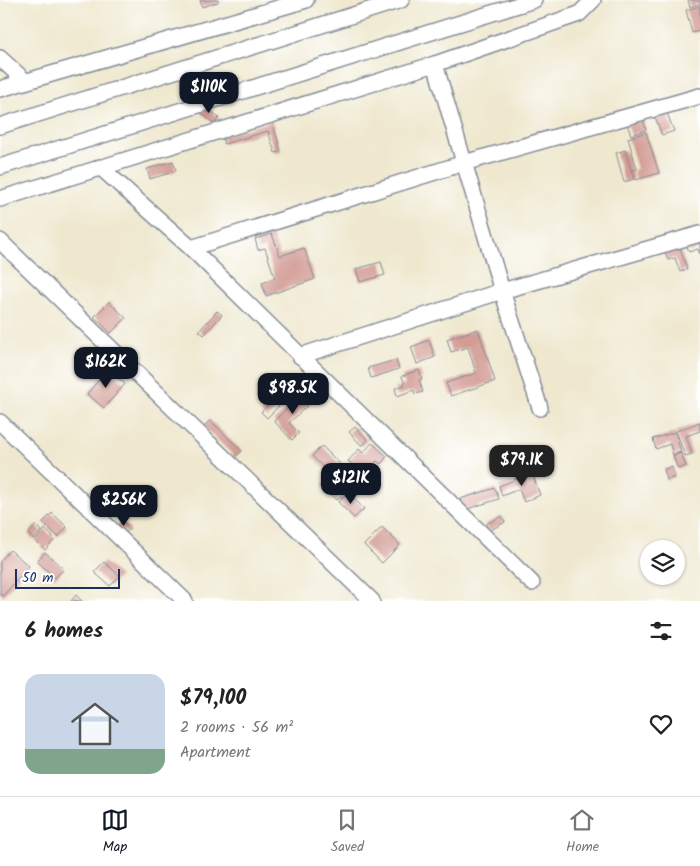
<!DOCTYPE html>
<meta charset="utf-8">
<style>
body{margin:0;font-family:Kalam,sans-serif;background:#f6f6f6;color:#222;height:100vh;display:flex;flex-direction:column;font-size:19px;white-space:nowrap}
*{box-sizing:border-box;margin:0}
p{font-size:16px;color:#767676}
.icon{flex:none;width:28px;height:28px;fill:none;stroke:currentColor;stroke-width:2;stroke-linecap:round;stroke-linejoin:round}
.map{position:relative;height:601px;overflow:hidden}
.panel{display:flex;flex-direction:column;background:#fff;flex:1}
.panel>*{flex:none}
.buttons{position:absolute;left:640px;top:540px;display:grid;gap:10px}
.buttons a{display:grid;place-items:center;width:45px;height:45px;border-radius:50%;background:#fff;box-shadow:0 1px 4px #0004;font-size:25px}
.scale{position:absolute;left:15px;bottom:12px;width:105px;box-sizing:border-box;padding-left:5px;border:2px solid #1b2f5e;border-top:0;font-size:14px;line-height:18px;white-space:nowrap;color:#1b2f5e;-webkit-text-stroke:4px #fff;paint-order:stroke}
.price{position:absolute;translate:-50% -42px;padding:0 11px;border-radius:10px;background:#111827;color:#fff;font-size:16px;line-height:32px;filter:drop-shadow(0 1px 2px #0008)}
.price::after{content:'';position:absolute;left:50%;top:30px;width:15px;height:11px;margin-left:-8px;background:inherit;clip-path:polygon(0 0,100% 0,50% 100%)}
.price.on{background:#222;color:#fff}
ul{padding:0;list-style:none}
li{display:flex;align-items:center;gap:15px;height:125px;padding:0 25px}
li+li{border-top:1px solid #e0e0e0}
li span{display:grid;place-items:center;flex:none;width:140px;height:100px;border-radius:15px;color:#555}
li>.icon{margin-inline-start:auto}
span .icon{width:60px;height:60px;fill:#fffc;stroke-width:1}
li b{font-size:21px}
h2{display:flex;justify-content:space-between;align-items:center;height:60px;padding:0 25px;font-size:21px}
.tab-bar{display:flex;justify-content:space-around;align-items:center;height:70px;border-top:1px solid #e0e0e0;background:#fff;font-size:14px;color:#767676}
.tab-bar a{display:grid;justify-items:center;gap:2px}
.tab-bar .on{color:#111827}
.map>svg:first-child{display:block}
.building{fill:#d39b94}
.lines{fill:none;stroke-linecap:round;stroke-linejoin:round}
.minor-casing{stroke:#858c96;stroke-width:18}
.minor{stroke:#fff;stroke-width:15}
</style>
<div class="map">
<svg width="700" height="601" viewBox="0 0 700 601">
<rect width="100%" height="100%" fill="#fff"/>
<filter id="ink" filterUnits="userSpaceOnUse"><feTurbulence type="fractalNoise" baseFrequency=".02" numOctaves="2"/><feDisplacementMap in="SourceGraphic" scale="10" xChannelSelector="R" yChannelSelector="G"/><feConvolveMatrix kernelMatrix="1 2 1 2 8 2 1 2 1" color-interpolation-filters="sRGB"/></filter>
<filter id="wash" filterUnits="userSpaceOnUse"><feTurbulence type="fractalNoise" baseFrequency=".0096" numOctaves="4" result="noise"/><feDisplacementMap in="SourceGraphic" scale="20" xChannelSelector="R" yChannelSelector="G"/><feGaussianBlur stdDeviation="1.12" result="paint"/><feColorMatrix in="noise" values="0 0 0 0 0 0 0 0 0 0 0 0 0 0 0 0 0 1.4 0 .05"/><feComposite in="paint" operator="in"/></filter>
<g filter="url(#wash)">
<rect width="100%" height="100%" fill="#efe8cf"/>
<g id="blocks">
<!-- building -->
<g class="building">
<path d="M200 0H218V2L202 7Z"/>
<path d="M688 0H700V4L690 7Z"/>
<path d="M700 6V31L692 33 686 10Z"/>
<path d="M205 105 219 118 214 124 199 111Z"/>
<path d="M667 113 674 131 662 135 655 117Z"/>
<path d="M643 119 646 130 631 135 627 124Z"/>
<path d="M272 121 281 151 275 153 268 131 224 144 222 136Z"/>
<path d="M646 132 659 173 636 180 633 170 637 169 628 138Z"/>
<path d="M625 150 634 179 624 182 616 153Z"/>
<path d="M173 161 176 171 150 179 147 169Z"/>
<path d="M272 234 280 256 304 248 315 279 266 296 262 283 275 278 265 248 258 250 255 239Z"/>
<path d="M700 239V254L698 249 689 252 686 243Z"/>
<path d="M680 248 687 269 680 272 675 258 668 260 665 252Z"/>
<path d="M381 262 385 275 360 282 356 269Z"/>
<path d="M109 302 126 318 111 333 94 317Z"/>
<path d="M217 311 222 315 204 335 199 331Z"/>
<path d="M478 329 495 381 451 396 446 383 476 373 468 347 451 352 447 339Z"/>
<path d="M429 340 435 357 417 364 411 347Z"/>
<path d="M396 360 399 369 371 378 368 368Z"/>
<path d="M108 369 125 384 104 408 87 394Z"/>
<path d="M419 370 422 379 419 380 423 392 415 394 414 390 397 396 395 388 405 385 402 376Z"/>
<path d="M304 392 312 401 289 423 299 433 292 440 274 421Z"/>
<path d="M276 398 281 404 267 418 261 412Z"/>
<path d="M210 420 242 451 235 457 204 427Z"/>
<path d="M700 422V431L686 436 692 454 685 456 676 431Z"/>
<path d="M355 427 368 440 362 446 349 432Z"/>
<path d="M675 432 681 452 673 455 670 444 656 449 653 439Z"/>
<path d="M372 443 387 456 381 464 377 461 364 475 348 461 359 449 363 453Z"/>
<path d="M322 446 341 465 331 475 312 456Z"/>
<path d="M681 453 686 466 678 469 673 456Z"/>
<path d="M672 467 675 477 667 480 664 469Z"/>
<path d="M532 473 540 495 524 502 519 489 502 496 499 486Z"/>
<path d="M329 477 345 491 337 500 322 486Z"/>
<path d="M495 488 499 499 464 510 460 499Z"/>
<path d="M348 492 364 509 354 518 338 502Z"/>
<path d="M52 513 67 527 58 537 43 522Z"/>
<path d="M502 516 505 522 489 531 486 524Z"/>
<path d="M122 521 130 528 126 533 117 526Z"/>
<path d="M36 525 41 531 33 539 28 534Z"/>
<path d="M382 527 400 545 382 563 364 545Z"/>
<path d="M45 529 55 539 45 550 35 540Z"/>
<path d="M10 550 29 566 3 596 0 594V561Z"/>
<path d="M45 552 64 569 55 578 37 561Z"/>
<path d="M104 562 120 576 110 586 94 572Z"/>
<path d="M76 595 82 601H71Z"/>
</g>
</g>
</g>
<g filter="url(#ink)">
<use href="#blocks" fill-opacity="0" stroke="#858c96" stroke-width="1"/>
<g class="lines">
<!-- minor casing -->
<g class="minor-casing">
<g id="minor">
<path d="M0 58 25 81"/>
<path d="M435 64 502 291 540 408"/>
<path d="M0 89 306 0"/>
<path d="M0 126 401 0"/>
<path d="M0 167 534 0"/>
<path d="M100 167 191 248 532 583"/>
<path d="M0 199 435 64 579 14 593 0"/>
<path d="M0 241 372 601"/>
<path d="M191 248 464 163 700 96"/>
<path d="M300 356 502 291 700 234"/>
<path d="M0 422 185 601"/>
</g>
</g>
<!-- minor -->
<use href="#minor" class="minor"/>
</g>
</g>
</svg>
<div class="buttons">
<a><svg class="icon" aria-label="layers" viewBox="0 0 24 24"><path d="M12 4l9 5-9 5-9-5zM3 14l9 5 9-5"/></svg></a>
</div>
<div class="scale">50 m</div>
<b class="price" style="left:209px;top:114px">$110K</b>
<b class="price" style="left:106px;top:389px">$162K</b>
<b class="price" style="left:293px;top:415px">$98.5K</b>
<b class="price on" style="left:522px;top:487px">$79.1K</b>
<b class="price" style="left:351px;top:505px">$121K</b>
<b class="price" style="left:124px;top:527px">$256K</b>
</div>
<section class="panel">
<h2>6 homes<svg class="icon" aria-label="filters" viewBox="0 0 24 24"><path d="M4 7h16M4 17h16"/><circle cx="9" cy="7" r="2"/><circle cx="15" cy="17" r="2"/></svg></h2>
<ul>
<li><span style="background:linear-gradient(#c9d6e8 75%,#7fa58c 0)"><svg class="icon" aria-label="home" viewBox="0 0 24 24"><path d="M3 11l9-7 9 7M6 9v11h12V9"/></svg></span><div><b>$79,100</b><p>2 rooms · 56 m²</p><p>Apartment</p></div><svg class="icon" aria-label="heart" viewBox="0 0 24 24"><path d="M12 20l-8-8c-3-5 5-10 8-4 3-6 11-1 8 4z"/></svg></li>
</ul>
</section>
<nav class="tab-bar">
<a class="on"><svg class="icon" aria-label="map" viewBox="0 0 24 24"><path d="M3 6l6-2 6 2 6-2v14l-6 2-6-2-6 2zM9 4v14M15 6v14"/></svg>Map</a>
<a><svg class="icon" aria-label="saved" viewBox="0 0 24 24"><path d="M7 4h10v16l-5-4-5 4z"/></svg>Saved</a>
<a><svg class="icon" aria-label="home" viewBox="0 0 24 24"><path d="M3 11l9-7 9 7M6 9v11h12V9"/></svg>Home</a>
</nav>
